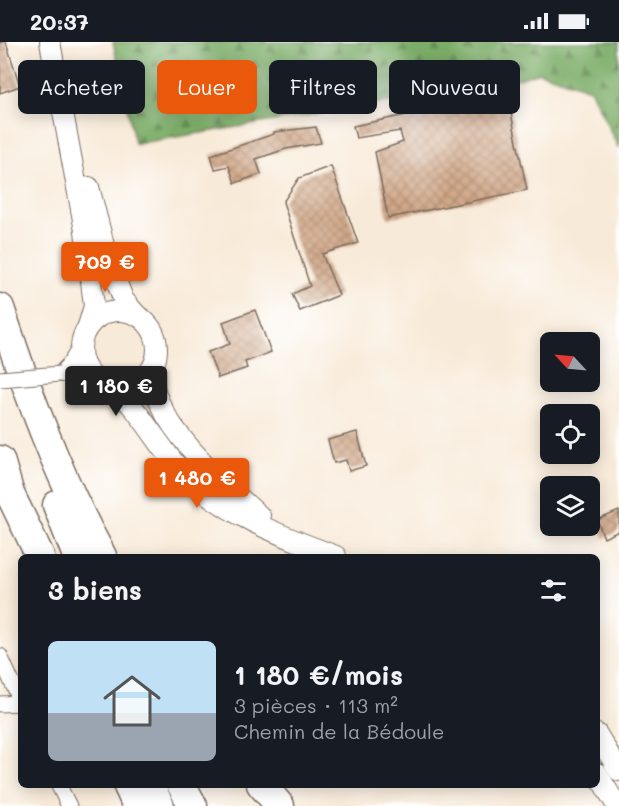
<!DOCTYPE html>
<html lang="fr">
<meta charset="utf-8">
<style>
body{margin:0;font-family:Mali,sans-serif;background:#20242c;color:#f1f3f6;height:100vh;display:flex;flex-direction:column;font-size:22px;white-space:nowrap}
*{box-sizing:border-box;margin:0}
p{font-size:20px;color:#9ea1a6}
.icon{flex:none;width:33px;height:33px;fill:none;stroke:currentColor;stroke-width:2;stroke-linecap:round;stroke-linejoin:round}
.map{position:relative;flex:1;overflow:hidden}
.drawer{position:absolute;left:18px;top:512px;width:582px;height:234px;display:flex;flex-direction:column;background:#171b24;border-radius:9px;box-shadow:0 3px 15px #0003}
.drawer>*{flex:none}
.top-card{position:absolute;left:18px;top:18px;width:584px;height:54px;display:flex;gap:12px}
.needle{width:39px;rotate:296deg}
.tools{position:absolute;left:540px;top:290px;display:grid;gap:12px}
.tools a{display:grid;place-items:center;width:60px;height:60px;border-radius:9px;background:#171b24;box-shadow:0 3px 15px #0003;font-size:30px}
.price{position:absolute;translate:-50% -51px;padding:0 14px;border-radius:6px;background:#ea580c;color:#fff;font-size:20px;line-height:39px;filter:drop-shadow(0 2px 3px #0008)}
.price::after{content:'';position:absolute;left:50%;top:36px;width:18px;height:14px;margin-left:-9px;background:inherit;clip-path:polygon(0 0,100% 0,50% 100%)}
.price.on{background:#222;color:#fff}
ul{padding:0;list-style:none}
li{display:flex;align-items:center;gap:18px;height:150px;padding:0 30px}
li span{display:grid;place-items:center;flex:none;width:168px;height:120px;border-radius:9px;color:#555}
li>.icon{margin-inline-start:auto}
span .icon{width:72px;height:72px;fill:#fffc;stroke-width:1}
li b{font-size:26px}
h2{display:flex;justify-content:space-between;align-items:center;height:72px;padding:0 30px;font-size:26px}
.chip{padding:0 21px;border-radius:9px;background:#171b24;box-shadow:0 3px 15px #0003;font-size:21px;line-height:54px}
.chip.on{background:#ea580c;color:#fff}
.status{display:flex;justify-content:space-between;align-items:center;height:42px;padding:0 30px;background:#171b24;direction:ltr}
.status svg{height:16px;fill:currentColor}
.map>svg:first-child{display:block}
.forest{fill:url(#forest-firs);stroke:#5b6c43;stroke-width:1.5}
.building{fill:url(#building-cross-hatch)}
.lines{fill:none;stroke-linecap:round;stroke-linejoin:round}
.minor-casing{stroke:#7d6d5f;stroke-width:17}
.tertiary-casing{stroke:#7d6d5f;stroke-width:22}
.motorway-casing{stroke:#7d6d5f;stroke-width:31}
.minor{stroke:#fff;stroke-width:15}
.tertiary{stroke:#fff;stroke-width:20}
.motorway{stroke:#fff;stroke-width:28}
.minor-bridge-casing{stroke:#7d6d5f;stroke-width:17;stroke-linecap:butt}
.minor-bridge{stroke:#fff;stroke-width:15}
</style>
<div class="status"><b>20:37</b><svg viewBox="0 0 49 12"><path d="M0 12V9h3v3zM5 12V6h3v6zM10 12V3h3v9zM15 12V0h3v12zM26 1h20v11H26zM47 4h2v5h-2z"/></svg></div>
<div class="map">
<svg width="619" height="764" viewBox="0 0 619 764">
<defs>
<pattern id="forest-firs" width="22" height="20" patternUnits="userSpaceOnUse" patternTransform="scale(1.5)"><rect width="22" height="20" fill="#7bad68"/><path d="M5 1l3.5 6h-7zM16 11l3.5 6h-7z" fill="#668d55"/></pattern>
<pattern id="building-cross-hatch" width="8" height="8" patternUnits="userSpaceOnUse" patternTransform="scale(1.5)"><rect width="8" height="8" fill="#d2a989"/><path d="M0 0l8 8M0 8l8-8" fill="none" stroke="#ac8a6f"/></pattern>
</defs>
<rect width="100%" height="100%" fill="#fff"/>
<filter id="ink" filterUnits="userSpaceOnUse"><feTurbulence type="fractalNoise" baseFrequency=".0167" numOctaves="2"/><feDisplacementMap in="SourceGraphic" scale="12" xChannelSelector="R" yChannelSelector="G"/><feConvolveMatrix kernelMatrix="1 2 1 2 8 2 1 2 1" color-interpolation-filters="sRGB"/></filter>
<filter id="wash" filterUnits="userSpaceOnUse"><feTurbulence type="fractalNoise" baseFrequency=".008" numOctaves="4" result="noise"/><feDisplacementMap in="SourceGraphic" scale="24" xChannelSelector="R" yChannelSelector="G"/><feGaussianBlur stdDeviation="1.35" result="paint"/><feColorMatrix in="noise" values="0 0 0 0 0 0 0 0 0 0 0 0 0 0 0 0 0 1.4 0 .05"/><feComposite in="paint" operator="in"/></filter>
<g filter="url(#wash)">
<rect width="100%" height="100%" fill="#f8ead8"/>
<!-- forest -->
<path class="forest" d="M113 0H619V107L590 47 539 30 508 40 135 102Z"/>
<g id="blocks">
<!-- building -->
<g class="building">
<path d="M0 0H6L20 44 0 51Z"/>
<path d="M507 52 527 148 388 176 375 110 403 100 400 89 356 96 353 84Z"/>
<path d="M316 85 321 101 286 107 256 117 261 132 235 141 229 124 215 127 211 113 274 92V90Z"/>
<path d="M331 124 358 201 322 212 339 253 300 269 292 252 310 244 283 160 299 136Z"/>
<path d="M255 268 271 310 245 320 247 326 218 336 208 310 230 302 223 280Z"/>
<path d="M357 390 366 424 349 429 346 418 334 421 328 398Z"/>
<path d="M619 469V489L604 496 597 478Z"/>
</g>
</g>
</g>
<g filter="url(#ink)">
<use href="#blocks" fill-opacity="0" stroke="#7d6d5f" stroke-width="1.5"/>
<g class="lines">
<!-- minor casing -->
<g class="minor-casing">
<g id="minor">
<path d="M60 332 98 339"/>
<path d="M60 332 71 320 81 304"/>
<path d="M0 614 21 660"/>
<path d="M0 662 21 661"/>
<path d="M58 742 69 764"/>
</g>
</g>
<!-- tertiary casing -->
<g class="tertiary-casing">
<g id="tertiary">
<path d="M50 0 85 189 94 264 88 284"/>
<path d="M89 145 104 203 123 257 135 271"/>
<circle cx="119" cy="307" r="38"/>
<path d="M153 325C145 374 225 444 260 474"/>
<path d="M113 345C141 368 158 404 183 431 224 473 282 494 336 514"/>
<path d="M597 692 619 729"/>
<path d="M597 731 617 764"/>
</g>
</g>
<!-- motorway casing -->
<g class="motorway-casing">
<g id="motorway">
<path d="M0 266C28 352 58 434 102 514"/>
<path d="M0 418 10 452 40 514"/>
<path d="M57 463 77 514"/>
<path d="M127 742 137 764"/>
<path d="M149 742 160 764"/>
<path d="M181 742 193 764"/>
<path d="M261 742 280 764"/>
</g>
</g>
<!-- minor -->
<use href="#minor" class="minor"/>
<!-- tertiary -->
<use href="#tertiary" class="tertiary"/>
<!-- motorway -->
<use href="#motorway" class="motorway"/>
<!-- minor-bridge casing -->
<g class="minor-bridge-casing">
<path id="minor-bridge" d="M0 337 60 332"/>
</g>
<!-- minor-bridge -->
<use href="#minor-bridge" class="minor-bridge"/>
</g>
</g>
</svg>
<div class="tools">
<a><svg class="needle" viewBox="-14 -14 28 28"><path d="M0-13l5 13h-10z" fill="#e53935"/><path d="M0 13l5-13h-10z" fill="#9ea1a6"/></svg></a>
<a><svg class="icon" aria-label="locate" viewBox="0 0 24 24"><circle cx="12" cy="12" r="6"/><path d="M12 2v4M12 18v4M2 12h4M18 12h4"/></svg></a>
<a><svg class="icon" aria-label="layers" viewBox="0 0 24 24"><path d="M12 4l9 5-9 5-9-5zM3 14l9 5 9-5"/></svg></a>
</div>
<b class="price" style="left:105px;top:251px">709 €</b>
<b class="price on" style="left:116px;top:375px">1 180 €</b>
<b class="price" style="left:197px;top:467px">1 480 €</b>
<div class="top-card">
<a class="chip">Acheter</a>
<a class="chip on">Louer</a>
<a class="chip">Filtres</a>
<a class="chip">Nouveau</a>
</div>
<section class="drawer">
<h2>3 biens<svg class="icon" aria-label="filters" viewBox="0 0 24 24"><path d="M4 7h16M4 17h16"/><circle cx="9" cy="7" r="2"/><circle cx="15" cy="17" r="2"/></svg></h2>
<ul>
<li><span style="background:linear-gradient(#bfe0f5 60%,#9aa5b1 0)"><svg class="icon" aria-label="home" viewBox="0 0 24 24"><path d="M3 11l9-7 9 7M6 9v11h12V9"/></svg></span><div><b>1 180 €/mois</b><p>3 pièces · 113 m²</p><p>Chemin de la Bédoule</p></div></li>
</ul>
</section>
</div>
